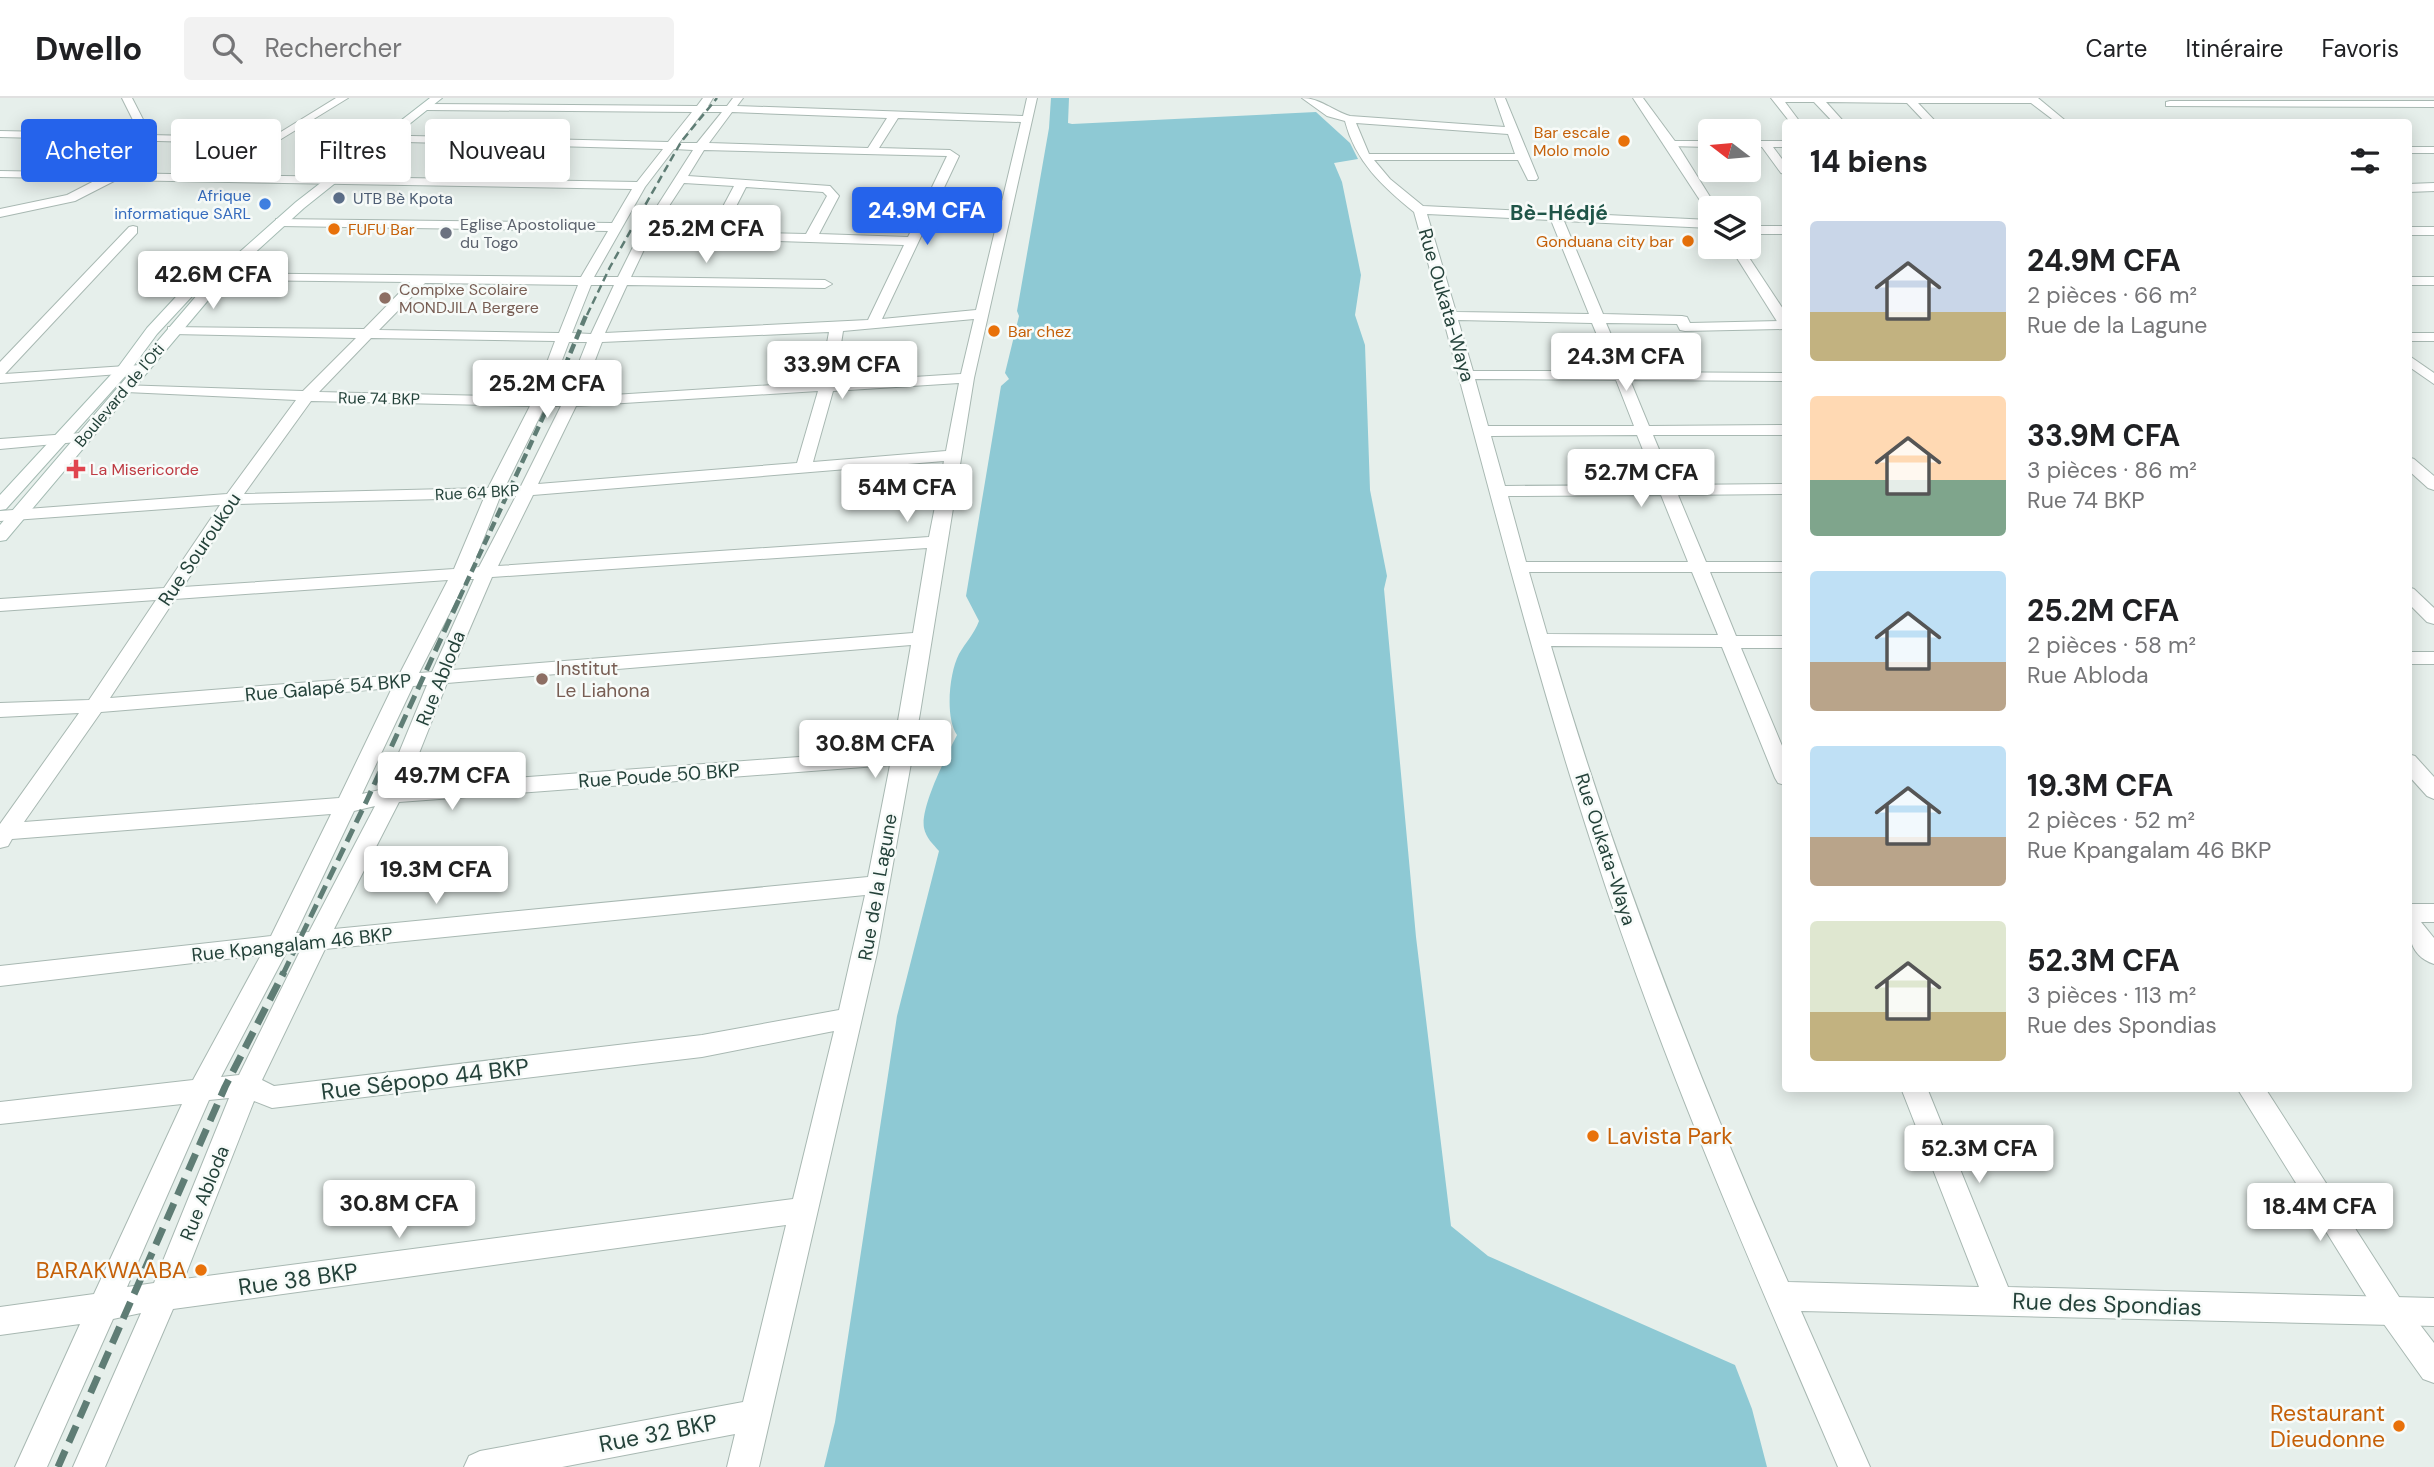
<!DOCTYPE html>
<html lang="fr">
<meta charset="utf-8">
<style>
body{margin:0;font-family:"DM Sans",sans-serif;background:#f2f2f2;color:#202124;height:100vh;display:flex;flex-direction:column;font-size:26px;white-space:nowrap}
*{box-sizing:border-box;margin:0}
p{font-size:23px;color:#757577}
.icon{flex:none;width:38px;height:38px;fill:none;stroke:currentColor;stroke-width:2;stroke-linecap:round;stroke-linejoin:round}
.map{position:relative;flex:1;overflow:hidden}
.panel{position:absolute;left:1782px;top:21px;width:630px;height:973px;display:flex;flex-direction:column;background:#fff;border-radius:7px;box-shadow:0 4px 18px #0003}
.panel>*{flex:none}
.hud{position:absolute;left:21px;top:21px;width:665px;height:63px;display:flex;gap:14px}
.needle{width:46px;rotate:286deg}
.fabs{position:absolute;left:1698px;top:21px;display:grid;gap:14px}
.fabs a{display:grid;place-items:center;width:63px;height:63px;border-radius:7px;background:#fff;box-shadow:0 4px 18px #0003;font-size:35px}
.price{position:absolute;translate:-50% -60px;padding:0 16px;border-radius:7px;background:#fff;color:#222;font-size:23px;line-height:46px;filter:drop-shadow(0 2px 4px #0008)}
.price::after{content:'';position:absolute;left:50%;top:42px;width:21px;height:16px;margin-left:-10px;background:inherit;clip-path:polygon(0 0,100% 0,50% 100%)}
.price.active{background:#2563eb;color:#fff}
ul{padding:0;list-style:none}
li{display:flex;align-items:center;gap:21px;height:175px;padding:0 28px}
li span{display:grid;place-items:center;flex:none;width:196px;height:140px;border-radius:7px;color:#555}
li>.icon{margin-inline-start:auto}
span .icon{width:84px;height:84px;fill:#fffc;stroke-width:1}
li b{font-size:30px}
h2{display:flex;justify-content:space-between;align-items:center;height:84px;padding:0 28px;font-size:30px}
.tag{padding:0 24px;border-radius:7px;background:#fff;box-shadow:0 4px 18px #0003;font-size:24px;line-height:63px}
.tag.active{background:#2563eb;color:#fff}
header{display:flex;align-items:center;gap:42px;box-sizing:border-box;height:98px;padding:0 35px;background:#fff;border-bottom:2px solid #e0e0e0}
header strong{font-size:33px}
nav{display:flex;gap:38px;margin-inline-start:auto;font-size:24px}
.search{width:490px;height:63px;background:#f2f2f2;display:flex;align-items:center;gap:18px;box-sizing:border-box;padding:0 24px;border-radius:7px;color:#757577;font-size:26px}
.map>svg:first-child{display:block}
.water{fill:#8ec9d4}
.lines{fill:none;stroke-linecap:round;stroke-linejoin:round}
.minor-casing{stroke:#a8b8b2;stroke-width:2}
.tertiary-casing{stroke:#a8b8b2;stroke-width:2}
.secondary-casing{stroke:#a4bbb3;stroke-width:2}
.minor{fill:#fff;fill-rule:evenodd}
.tertiary{fill:#fff;fill-rule:evenodd}
.secondary{fill:#fff;fill-rule:evenodd}
.rail-far3{stroke:#5f7d75;stroke-width:2.5;stroke-dasharray:8 4.5;stroke-linecap:butt}
.rail-far2{stroke:#5f7d75;stroke-width:4.5;stroke-dasharray:10 5;stroke-linecap:butt}
.rail-far1{stroke:#5f7d75;stroke-width:5;stroke-dasharray:14 7;stroke-linecap:butt}
.rail{stroke:#5f7d75;stroke-width:7;stroke-dasharray:18 9;stroke-linecap:butt}
.food-dot{fill:#e8710a;stroke:#f7fbf9;stroke-width:2.5}
.service-dot{fill:#5c6f8a;stroke:#f7fbf9;stroke-width:2.5}
.shop-dot{fill:#3f7fe0;stroke:#f7fbf9;stroke-width:2.5}
.worship-dot{fill:#6b7280;stroke:#f7fbf9;stroke-width:2.5}
.education-dot{fill:#8d6e63;stroke:#f7fbf9;stroke-width:2.5}
.health-dot{fill:#e0444e;stroke:#f7fbf9;stroke-width:2.5}
.labels{text-anchor:middle;stroke-width:5;stroke-linejoin:round;paint-order:stroke}
.far-food-label{font-size:16px;fill:#c56008;stroke:#f7fbf9;text-anchor:end}
.far-shop-label{font-size:16px;fill:#366cbe;stroke:#f7fbf9;text-anchor:end}
.far-service-label{font-size:16px;fill:#4e5e75;stroke:#f7fbf9;text-anchor:start}
.far-worship-label{font-size:16px;fill:#5b616d;stroke:#f7fbf9;text-anchor:start}
.far-education-label{font-size:16px;fill:#785e54;stroke:#f7fbf9;text-anchor:start}
.far-street-label{font-size:16px;fill:#24423a;stroke:#f7fbf9}
.far-health-label{font-size:16px;fill:#be3a42;stroke:#f7fbf9;text-anchor:start}
.street-label{font-size:19px;fill:#24423a;stroke:#f7fbf9}
.education-label{font-size:19px;fill:#785e54;stroke:#f7fbf9;text-anchor:start}
.far-district-label{font-size:21px;font-weight:bold;fill:#1f5548;stroke:#f7fbf9}
.near-street-label{font-size:23px;fill:#24423a;stroke:#f7fbf9}
.near-food-label{font-size:23px;fill:#c56008;stroke:#f7fbf9;text-anchor:end}
</style>
<header>
<strong>Dwello</strong>
<div class="search"><svg class="icon" aria-label="search" viewBox="0 0 24 24"><circle cx="10" cy="10" r="6"/><path d="M15 15l6 6"/></svg>Rechercher</div>
<nav><a>Carte</a><a>Itinéraire</a><a>Favoris</a></nav>
</header>
<div class="map">
<svg width="2434" height="1369" viewBox="0 0 2434 1369">
<rect width="100%" height="100%" fill="#e6efeb"/>
<!-- water -->
<path class="water" d="M1051 0H1069L1068 25 1072 26 1316 14 1350 45 1358 61 1334 65 1342 84 1361 177 1355 217 1365 247 1370 392 1387 478 1384 491 1416 839 1451 1128 1488 1158 1735 1267 1752 1311 1767 1369H824L835 1324 897 918 939 753C933 746 926 740 924 730 920 709 947 657 957 637 945 620 949 575 959 556 966 544 974 536 979 523L966 498 1001 288 1009 281 1005 275 1019 218 1017 213 1049 30Z"/>
<g class="lines">
<!-- minor casing -->
<g class="minor-casing">
<g id="minor">
<path d="M122 0H132L151 37 271 40 336 0H348L273 46 0 39V33L140 36Z"/>
<path d="M703 0H713L708 8H727L733 0H743L737 8 1023 18 1027 0H1037L974 280 920 615 877 855 759 1369H727L735 1336 562 1369H464L469 1358 480 1353 743 1304 786 1127 173 1211 105 1369H73L141 1215 113 1221 47 1369H15L80 1226 0 1237V1209L94 1196 182 1006 0 1026V1004L193 982 261 857 0 888V868L271 838 331 716 12 741 8 748 0 750V726L79 615 0 619V605L89 602 156 502 0 513V501L164 490 220 407 0 423V413L227 396 296 302 126 294 119 290 121 287 303 293 356 240 173 236 168 235V229L364 231 410 184 221 182 214 178 216 175 581 179 608 133 280 128 276 127V121L612 125 632 91 116 82 75 103 0 119V111L67 97 98 81 0 79V73L637 84 663 51 368 43 362 40 368 37 668 44 692 14 426 12 421 9 426 6 697 8ZM703 14H722L697 45H679ZM732 14 887 20 868 50 709 45ZM898 20 1021 24 976 212 882 221 959 58 950 52 879 50ZM674 51 693 52 640 135 618 179H594L645 89ZM704 52 947 58 908 139 819 136 839 98 830 88 688 78ZM684 85 734 88 710 133 654 131ZM746 89 823 94 827 98 806 136 723 134ZM650 139 904 147 868 222 605 235 627 187 825 190 832 186 825 182 631 179ZM425 185 578 187 559 235 379 232ZM591 187H614L591 236 572 235ZM974 221 961 276 835 284 843 233ZM829 234 820 284 581 299 602 244ZM371 240 555 243 534 299 319 294ZM569 244H587L565 299H548ZM959 285 946 353 813 364 833 293ZM818 293 797 365 538 386 576 308ZM311 303 530 308 488 390 244 396ZM545 308H561L521 388 505 389ZM944 363 929 439 498 468 533 397ZM516 398 479 469 472 470 500 399ZM484 400 454 471 183 489 237 406ZM927 450 913 535 452 572 492 479ZM467 481H474L432 574 419 575ZM448 482 399 577 110 600 175 501ZM911 547 893 652 406 688 447 585ZM427 587 384 691 362 696 413 588ZM392 590 339 700 24 724 101 614ZM890 667 868 779 334 831 399 704ZM375 708 309 834 296 835 354 713ZM865 797 839 912 702 937 274 988 262 982 325 851ZM300 853 239 977 221 979 286 855ZM834 933 793 1101 184 1181 254 1003 272 1010 702 959ZM229 1000 154 1185 127 1189 209 1002Z"/>
<path d="M1302 0C1320 0 1333 13 1350 18L1505 29 1495 0H1505L1538 80 1536 82H1528L1518 62H1374L1390 81 1423 108 1710 122V130L1564 123 1603 216 1682 218 1687 219 1690 225 1785 223V231L1685 233 1680 232 1677 226 1606 225 1627 274 1785 275V283L1630 282 1649 328 1785 327V337H1653L1674 387 1785 386V396L1678 397 1706 464H1785V474H1710L1736 538H1785V550H1741L1785 655V687L1778 685 1775 680 1722 549 1551 548C1615 766 1696 976 1788 1184L1979 1189 1901 990H1927L2008 1189 2434 1200V1228L1801 1213 1870 1369H1838C1750 1164 1660 960 1592 747 1523 535 1474 328 1414 114 1383 89 1355 63 1345 23L1327 18ZM1356 25 1508 36 1515 56H1369ZM1427 116 1551 122 1589 216 1456 214ZM1458 222 1592 225 1612 273H1473ZM1475 281 1616 282 1634 328H1488ZM1637 337 1657 387 1505 388 1491 338ZM1661 397 1688 464H1526L1508 398ZM1529 474H1692L1718 537 1547 536Z"/>
<path d="M1771 0H2038L2067 24H2056L2031 5H1918L1936 24H1925L1907 5 1826 4 1844 24H1833L1814 4H1785L1800 24H1790Z"/>
<path d="M2170 3H2434V9L2166 8V4Z"/>
<path d="M1671 43H1710V49L1667 48V44Z"/>
<path d="M1748 43H1785V49H1773L1785 65V76L1781 75 1762 49H1748Z"/>
<rect x="2408" y="49" width="26" height="6"/>
<path d="M2434 85V93L2408 94V86Z"/>
<path d="M133 128 137 129V135L5 276 141 267 146 268 148 271 146 274 0 285V264L129 129Z"/>
<rect x="1748" y="128" width="37" height="8"/>
<rect x="2408" y="129" width="26" height="8"/>
<rect x="2408" y="179" width="26" height="8"/>
<rect x="2408" y="235" width="26" height="8"/>
<path d="M2408 257 2434 275V286L2408 268Z"/>
<path d="M82 335 90 340 88 343 0 351V341Z"/>
<path d="M2408 359 2414 361 2434 378V392L2428 390 2408 372Z"/>
<path d="M2408 489 2414 491 2434 510V526L2427 524 2408 505Z"/>
<rect x="2408" y="554" width="26" height="12"/>
<path d="M2408 656 2415 658 2434 679V701L2427 698 2408 677Z"/>
<path d="M2408 806H2434V824H2421L2434 840V866C2406 857 2408 830 2408 806Z"/>
</g>
</g>
<!-- tertiary casing -->
<g class="tertiary-casing">
<g id="tertiary">
<path d="M1633 0H1643L1677 46 1717 110 1707 113Z"/>
<path d="M1730 149H1742L1785 214V229L1778 225Z"/>
<path d="M2237 990H2265L2401 1202 2434 1245V1285L2423 1281 2381 1222Z"/>
</g>
</g>
<!-- secondary casing -->
<g class="secondary-casing">
<g id="secondary">
<path d="M430 0H442L304 110 226 181 6 442 0 443V427L216 175 296 104Z"/>
<path d="M191 187 198 191 196 194 157 236 129 274 6 411 0 412V397L119 268 147 230 186 188Z"/>
</g>
</g>
<!-- minor -->
<use href="#minor" class="minor"/>
<!-- tertiary -->
<use href="#tertiary" class="tertiary"/>
<!-- secondary -->
<use href="#secondary" class="secondary"/>
<!-- rail-far3 -->
<path class="rail-far3" d="M587 217 610 169 681 44 717 0"/>
<!-- rail-far2 -->
<path class="rail-far2" d="M459 501 550 304 587 215"/>
<!-- rail-far1 -->
<path class="rail-far1" d="M283 876 367 702 460 499"/>
<!-- rail -->
<path class="rail" d="M58 1369 225 989 284 874"/>
</g>
<!-- markers -->
<g class="food-dot">
<circle cx="1624" cy="43" r="7"/>
<circle cx="334" cy="131" r="7"/>
<circle cx="1688" cy="143" r="7"/>
<circle cx="994" cy="233" r="7"/>
<circle cx="1593" cy="1038" r="7"/>
<circle cx="201" cy="1172" r="7"/>
<circle cx="2399" cy="1328" r="7"/>
</g>
<circle class="service-dot" cx="339" cy="100" r="7"/>
<circle class="shop-dot" cx="265" cy="106" r="7"/>
<circle class="worship-dot" cx="446" cy="135" r="7"/>
<g class="education-dot">
<circle cx="385" cy="200" r="7"/>
<circle cx="542" cy="581" r="7"/>
</g>
<path class="health-dot" d="M72.5 360.5h7v7h7v7h-7v7h-7v-7h-7v-7h7z"/>
<g class="labels">
<!-- far-food labels -->
<g class="far-food-label">
<text x="1610" y="40">Bar escale<tspan x="1610" dy="18">Molo molo</tspan></text>
<text x="348" y="137" text-anchor="start">FUFU Bar</text>
<text x="1674" y="149">Gonduana city bar</text>
<text x="1008" y="239" text-anchor="start">Bar chez</text>
</g>
<!-- far-shop labels -->
<g class="far-shop-label">
<text x="251" y="103">Afrique<tspan x="251" dy="18">informatique SARL</tspan></text>
</g>
<!-- far-service labels -->
<g class="far-service-label">
<text x="353" y="106">UTB Bè Kpota</text>
</g>
<!-- far-worship labels -->
<g class="far-worship-label">
<text x="460" y="132">Eglise Apostolique<tspan x="460" dy="18">du Togo</tspan></text>
</g>
<!-- far-education labels -->
<g class="far-education-label">
<text x="399" y="197">Complxe Scolaire<tspan x="399" dy="18">MONDJILA Bergere</tspan></text>
</g>
<!-- far-street labels -->
<g class="far-street-label">
<text transform="translate(119 297) rotate(-50)" y="6">Boulevard de l'Oti</text>
<text transform="translate(379 300) rotate(1)" y="6">Rue 74 BKP</text>
<text transform="translate(477 394) rotate(-3)" y="6">Rue 64 BKP</text>
</g>
<!-- far-health labels -->
<g class="far-health-label">
<text x="90" y="377">La Misericorde</text>
</g>
<!-- street labels -->
<g class="street-label">
<text transform="translate(1447 207) rotate(74)" y="7">Rue Oukata-Waya</text>
<text transform="translate(199 451) rotate(-56)" y="7">Rue Souroukou</text>
<text transform="translate(440 580) rotate(-68)" y="7">Rue Abloda</text>
<text transform="translate(328 589) rotate(-5)" y="7">Rue Galapé 54 BKP</text>
<text transform="translate(659 677) rotate(-4)" y="7">Rue Poude 50 BKP</text>
<text transform="translate(1606 751) rotate(72)" y="7">Rue Oukata-Waya</text>
<text transform="translate(877 789) rotate(-80)" y="7">Rue de la Lagune</text>
<text transform="translate(292 846) rotate(-6)" y="7">Rue Kpangalam 46 BKP</text>
<text transform="translate(204 1095) rotate(-68)" y="7">Rue Abloda</text>
</g>
<!-- education labels -->
<g class="education-label">
<text x="556" y="577">Institut<tspan x="556" dy="22">Le Liahona</tspan></text>
</g>
<!-- far-district labels -->
<g class="far-district-label">
<text x="1559" y="122">Bè-Hédjé</text>
</g>
<!-- near-street labels -->
<g class="near-street-label">
<text transform="translate(425 981) rotate(-7)" y="8">Rue Sépopo 44 BKP</text>
<text transform="translate(298 1181) rotate(-8)" y="8">Rue 38 BKP</text>
<text transform="translate(2107 1206) rotate(2)" y="8">Rue des Spondias</text>
<text transform="translate(658 1335) rotate(-11)" y="8">Rue 32 BKP</text>
</g>
<!-- near-food labels -->
<g class="near-food-label">
<text x="1607" y="1046" text-anchor="start">Lavista Park</text>
<text x="187" y="1180">BARAKWAABA</text>
<text x="2385" y="1323">Restaurant<tspan x="2385" dy="26">Dieudonne</tspan></text>
</g>
</g>
</svg>
<div class="fabs">
<a><svg class="needle" viewBox="-14 -14 28 28"><path d="M0-13l5 13h-10z" fill="#e53935"/><path d="M0 13l5-13h-10z" fill="#757577"/></svg></a>
<a><svg class="icon" aria-label="layers" viewBox="0 0 24 24"><path d="M12 4l9 5-9 5-9-5zM3 14l9 5 9-5"/></svg></a>
</div>
<b class="price active" style="left:927px;top:149px">24.9M CFA</b>
<b class="price" style="left:706px;top:167px">25.2M CFA</b>
<b class="price" style="left:213px;top:213px">42.6M CFA</b>
<b class="price" style="left:1626px;top:295px">24.3M CFA</b>
<b class="price" style="left:842px;top:303px">33.9M CFA</b>
<b class="price" style="left:547px;top:322px">25.2M CFA</b>
<b class="price" style="left:1641px;top:411px">52.7M CFA</b>
<b class="price" style="left:907px;top:426px">54M CFA</b>
<b class="price" style="left:875px;top:682px">30.8M CFA</b>
<b class="price" style="left:452px;top:714px">49.7M CFA</b>
<b class="price" style="left:436px;top:808px">19.3M CFA</b>
<b class="price" style="left:1979px;top:1087px">52.3M CFA</b>
<b class="price" style="left:399px;top:1142px">30.8M CFA</b>
<b class="price" style="left:2320px;top:1145px">18.4M CFA</b>
<div class="hud">
<a class="tag active">Acheter</a>
<a class="tag">Louer</a>
<a class="tag">Filtres</a>
<a class="tag">Nouveau</a>
</div>
<section class="panel">
<h2>14 biens<svg class="icon" aria-label="filters" viewBox="0 0 24 24"><path d="M4 7h16M4 17h16"/><circle cx="9" cy="7" r="2"/><circle cx="15" cy="17" r="2"/></svg></h2>
<ul>
<li><span style="background:linear-gradient(#c9d6e8 65%,#c2b280 0)"><svg class="icon" aria-label="home" viewBox="0 0 24 24"><path d="M3 11l9-7 9 7M6 9v11h12V9"/></svg></span><div><b>24.9M CFA</b><p>2 pièces · 66 m²</p><p>Rue de la Lagune</p></div></li>
<li><span style="background:linear-gradient(#ffd9b3 60%,#7fa58c 0)"><svg class="icon" aria-label="home" viewBox="0 0 24 24"><path d="M3 11l9-7 9 7M6 9v11h12V9"/></svg></span><div><b>33.9M CFA</b><p>3 pièces · 86 m²</p><p>Rue 74 BKP</p></div></li>
<li><span style="background:linear-gradient(#bfe0f5 65%,#b9a48a 0)"><svg class="icon" aria-label="home" viewBox="0 0 24 24"><path d="M3 11l9-7 9 7M6 9v11h12V9"/></svg></span><div><b>25.2M CFA</b><p>2 pièces · 58 m²</p><p>Rue Abloda</p></div></li>
<li><span style="background:linear-gradient(#bfe0f5 65%,#b9a48a 0)"><svg class="icon" aria-label="home" viewBox="0 0 24 24"><path d="M3 11l9-7 9 7M6 9v11h12V9"/></svg></span><div><b>19.3M CFA</b><p>2 pièces · 52 m²</p><p>Rue Kpangalam 46 BKP</p></div></li>
<li><span style="background:linear-gradient(#dfe7d0 65%,#c2b280 0)"><svg class="icon" aria-label="home" viewBox="0 0 24 24"><path d="M3 11l9-7 9 7M6 9v11h12V9"/></svg></span><div><b>52.3M CFA</b><p>3 pièces · 113 m²</p><p>Rue des Spondias</p></div></li>
</ul>
</section>
</div>
